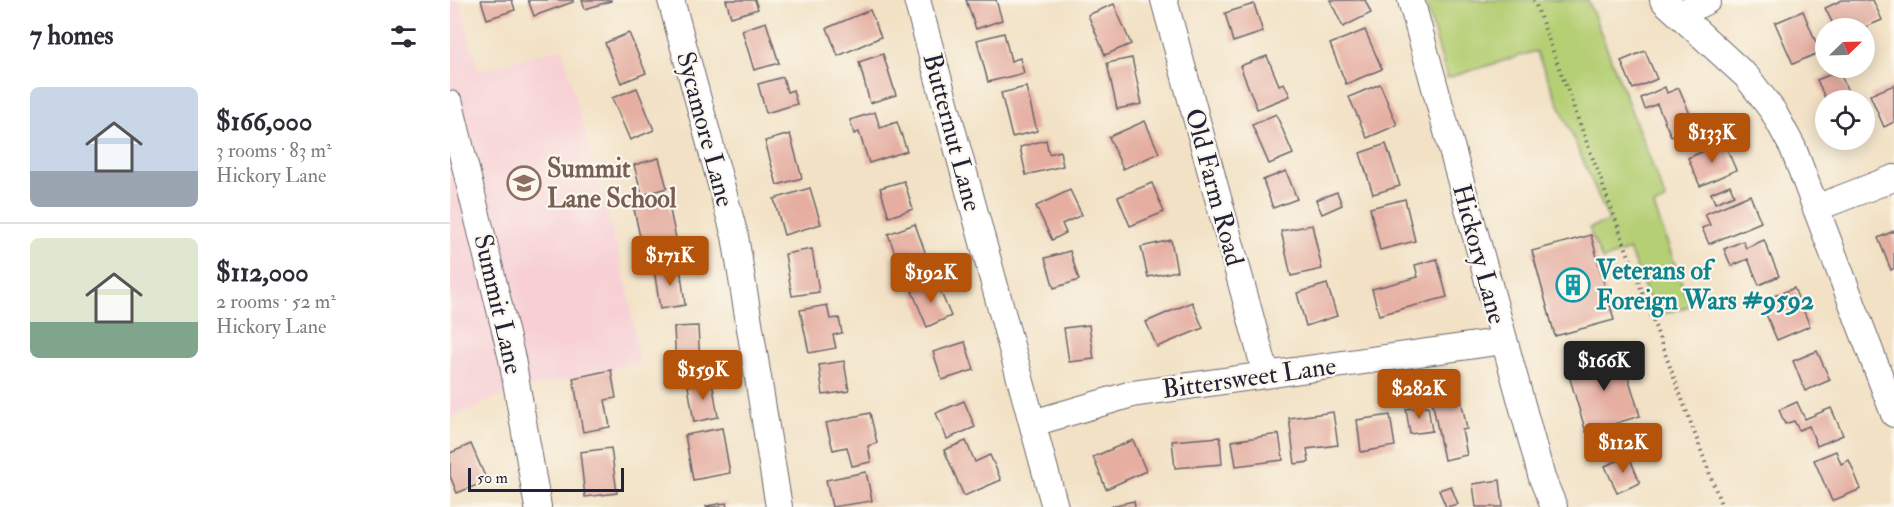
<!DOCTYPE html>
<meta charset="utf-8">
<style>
body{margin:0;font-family:"IM FELL Double Pica",serif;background:#f2f2f3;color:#2b2b33;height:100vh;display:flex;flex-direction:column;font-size:22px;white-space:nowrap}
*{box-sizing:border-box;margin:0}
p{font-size:20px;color:#7c7c81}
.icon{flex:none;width:33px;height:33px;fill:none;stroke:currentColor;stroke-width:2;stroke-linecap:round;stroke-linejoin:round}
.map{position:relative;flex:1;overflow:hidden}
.side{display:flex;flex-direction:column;background:#fff;width:450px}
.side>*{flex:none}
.needle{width:39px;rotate:67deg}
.tools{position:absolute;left:1365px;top:18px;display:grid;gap:12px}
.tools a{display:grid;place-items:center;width:60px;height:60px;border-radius:50%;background:#fff;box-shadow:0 3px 15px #0003;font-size:30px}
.scale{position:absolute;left:18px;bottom:15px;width:156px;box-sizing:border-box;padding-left:6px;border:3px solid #22223b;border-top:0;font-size:16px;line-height:21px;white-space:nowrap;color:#22223b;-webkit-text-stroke:4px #fbf7ec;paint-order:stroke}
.price{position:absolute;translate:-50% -51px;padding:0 14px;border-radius:6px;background:#b45309;color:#fff;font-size:20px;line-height:39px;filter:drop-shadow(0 2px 3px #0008)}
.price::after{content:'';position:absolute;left:50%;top:36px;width:18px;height:14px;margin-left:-9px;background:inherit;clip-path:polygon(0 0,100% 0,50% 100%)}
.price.on{background:#222;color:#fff}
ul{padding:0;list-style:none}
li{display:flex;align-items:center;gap:18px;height:150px;padding:0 30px}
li+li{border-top:2px solid #e1e1e2}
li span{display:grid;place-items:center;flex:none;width:168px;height:120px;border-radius:9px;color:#555}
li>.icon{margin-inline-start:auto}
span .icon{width:72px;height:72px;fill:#fffc;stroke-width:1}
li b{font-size:26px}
h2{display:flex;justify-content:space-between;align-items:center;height:72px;padding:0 30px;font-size:26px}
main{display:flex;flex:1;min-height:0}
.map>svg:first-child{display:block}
.built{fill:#f7cfd5}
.green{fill:#b5cf75;stroke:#6c7858;stroke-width:1.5}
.building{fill:#e5aea1}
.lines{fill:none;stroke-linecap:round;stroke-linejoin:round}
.minor-casing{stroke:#6b656b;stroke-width:28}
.path{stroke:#6b656b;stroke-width:4;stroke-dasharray:1.5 4.5;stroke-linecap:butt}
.minor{stroke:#fff;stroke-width:26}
.labels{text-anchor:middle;stroke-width:4.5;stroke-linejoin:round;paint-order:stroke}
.street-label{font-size:26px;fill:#22223b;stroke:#fbf7ec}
.education-label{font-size:26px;font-weight:bold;fill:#785e54;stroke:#fbf7ec;text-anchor:start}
.culture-label{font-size:26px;font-weight:bold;fill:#0d838f;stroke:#fbf7ec;text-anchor:start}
</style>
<main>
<section class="side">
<h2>7 homes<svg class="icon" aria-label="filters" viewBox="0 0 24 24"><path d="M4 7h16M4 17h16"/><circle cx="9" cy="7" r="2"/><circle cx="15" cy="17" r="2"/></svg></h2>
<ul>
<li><span style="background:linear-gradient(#c9d6e8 70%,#9aa5b1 0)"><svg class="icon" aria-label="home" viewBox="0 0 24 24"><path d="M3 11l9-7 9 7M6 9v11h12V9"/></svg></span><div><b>$166,000</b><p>3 rooms · 83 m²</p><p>Hickory Lane</p></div></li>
<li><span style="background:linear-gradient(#dfe7d0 70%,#7fa58c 0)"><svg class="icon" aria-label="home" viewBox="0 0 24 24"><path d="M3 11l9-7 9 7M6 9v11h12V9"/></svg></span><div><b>$112,000</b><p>2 rooms · 52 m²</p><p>Hickory Lane</p></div></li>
</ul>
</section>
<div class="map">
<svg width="1444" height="507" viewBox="0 0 1444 507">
<rect width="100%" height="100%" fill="#fbf7ec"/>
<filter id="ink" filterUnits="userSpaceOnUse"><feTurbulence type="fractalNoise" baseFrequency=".0167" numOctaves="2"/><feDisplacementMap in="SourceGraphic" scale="12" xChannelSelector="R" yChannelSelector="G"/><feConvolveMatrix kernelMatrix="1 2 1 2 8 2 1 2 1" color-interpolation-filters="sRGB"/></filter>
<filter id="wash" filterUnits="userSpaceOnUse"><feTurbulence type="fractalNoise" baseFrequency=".008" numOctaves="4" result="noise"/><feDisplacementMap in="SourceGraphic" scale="24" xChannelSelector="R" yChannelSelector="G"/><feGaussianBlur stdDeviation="1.35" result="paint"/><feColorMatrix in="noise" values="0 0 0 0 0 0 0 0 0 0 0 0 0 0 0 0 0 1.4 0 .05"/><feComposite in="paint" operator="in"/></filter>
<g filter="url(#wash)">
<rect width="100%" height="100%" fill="#f2e1c4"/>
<!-- built -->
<path class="built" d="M0 0H10L28 70 112 48 178 290 189 363 60 392 0 419Z"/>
<!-- green -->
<path class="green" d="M975 0H1138L1216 200 1204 206 1240 306 1206 316 1179 250 1152 260 1139 228 1159 221 1086 51 997 78Z"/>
<g id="blocks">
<!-- building -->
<g class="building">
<path d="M31 0H62L65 10 37 19Z"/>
<path d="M78 0H123V2L84 16Z"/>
<path d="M132 0H161V1L135 9Z"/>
<path d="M276 0H305L308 9 281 17Z"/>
<path d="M516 0H546L552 20 526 29Z"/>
<path d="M880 0H915L921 13 893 27Z"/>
<path d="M1392 0H1423L1432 20 1413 28H1385L1375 8Z"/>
<path d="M664 4 681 44 655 55 638 15Z"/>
<path d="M804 4 813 32 783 42 775 13Z"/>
<path d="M420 10 431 37 388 56 377 28Z"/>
<path d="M1353 11 1370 52 1343 64 1325 23Z"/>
<path d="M316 22 329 63 304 70 292 30Z"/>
<path d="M915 30 932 69 896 84 880 44Z"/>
<path d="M179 33 196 73 171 83 155 43Z"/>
<path d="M554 33 561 61 570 58 574 73 538 82 527 40Z"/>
<path d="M1195 51 1207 79 1183 89 1171 61Z"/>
<path d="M433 54 446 95 420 103 409 62Z"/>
<path d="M817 56 829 85 834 83 840 96 807 109 790 66Z"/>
<path d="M682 58 692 104 667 109 657 63Z"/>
<path d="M1389 71 1401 98 1376 100 1367 80Z"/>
<path d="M333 77 337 92 343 90 347 104 316 113 308 84Z"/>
<path d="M930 84 947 125 917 138 899 97Z"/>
<path d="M1444 85V122L1434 127 1420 95Z"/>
<path d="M576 87 587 131 562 137 551 93Z"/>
<path d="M1215 87 1217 93 1229 88 1245 126 1221 136 1207 104 1195 109 1191 98Z"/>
<path d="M187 88 204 130 180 140 162 98Z"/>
<path d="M425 112 430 128 447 122 457 151 419 163 409 132 404 134 400 120Z"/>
<path d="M826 114 843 154 819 164 802 125Z"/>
<path d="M695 121 709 153 673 169 659 137Z"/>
<path d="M340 134 352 178 327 185 315 141Z"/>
<path d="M596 140 599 154 610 151 613 166 576 175 570 147Z"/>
<path d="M1274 142 1286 170 1250 186 1238 158Z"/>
<path d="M936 144 950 186 923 194 910 153Z"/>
<path d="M209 158 217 188 192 195 184 165Z"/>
<path d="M836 171 847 199 823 208 813 180Z"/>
<path d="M454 181 463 209 439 217 430 188Z"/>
<path d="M702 183 714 212 680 226 668 197Z"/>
<path d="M1280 185 1284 195 1265 203 1261 193Z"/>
<path d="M360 188 371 224 334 235 324 199Z"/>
<path d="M620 190 632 215 612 224 616 233 602 240 586 206Z"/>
<path d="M887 192 892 205 872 214 866 200Z"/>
<path d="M1300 195 1311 222 1259 244 1252 228 1260 225 1255 214Z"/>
<path d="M955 199 965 241 930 250 920 208Z"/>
<path d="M218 201 227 243 193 251 184 209Z"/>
<path d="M465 224 479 263 452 273 438 234Z"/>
<path d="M862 225 872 269 841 276 831 231Z"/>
<path d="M1444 231V268L1441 270 1428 238Z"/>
<path d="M1141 235 1164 320 1105 336 1082 251Z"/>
<path d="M721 240 727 271 698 277 691 247Z"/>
<path d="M1314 240 1329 276 1309 285 1298 259 1281 266 1274 249 1293 241 1296 248Z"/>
<path d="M362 249 369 292 342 296 335 254Z"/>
<path d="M620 251 629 280 604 288 595 258Z"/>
<path d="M987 259 997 297 929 315 922 289 968 277 965 265Z"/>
<path d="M230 266 235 305 210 309 204 269Z"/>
<path d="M486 281 501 316 477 327 462 291Z"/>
<path d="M877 284 887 316 856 326 847 293Z"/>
<path d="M1344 288 1360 326 1327 340 1315 312 1321 310 1317 299Z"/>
<path d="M742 302 753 328 707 347 696 322Z"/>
<path d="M377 305 380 319 389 318 392 333 383 335 386 348 359 353 350 310Z"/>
<path d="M639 325 644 359 619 362 614 328Z"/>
<path d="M248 326 250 365 226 367 224 327Z"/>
<path d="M515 342 524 370 492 380 483 352Z"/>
<path d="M1367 351 1380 380 1355 391 1343 361Z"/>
<path d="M1171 353 1190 416 1136 432 1117 369Z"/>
<path d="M394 361 399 391 373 395 369 365Z"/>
<path d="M161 370 166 398 155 400 160 427 133 432 123 378Z"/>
<path d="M262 381 268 417 244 422 238 386Z"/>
<path d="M1010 394 1017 429 1012 430 1017 455 994 460 982 400Z"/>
<path d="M514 401 525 427 497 439 486 413Z"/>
<path d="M1347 402 1355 419 1381 408 1393 435 1367 446 1359 426 1349 430 1344 421 1335 424 1329 410Z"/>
<path d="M978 406 982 431 960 434 956 409Z"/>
<path d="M883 412 888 445 857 449 859 462 845 464 839 418Z"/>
<path d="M420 413 427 443 418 446 421 462 402 466 397 447 383 450 376 423Z"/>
<path d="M940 415 945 446 911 452 907 420Z"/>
<path d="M272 428 280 473 243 480 235 435Z"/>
<path d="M829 434 833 460 786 466 782 441Z"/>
<path d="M770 437 772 464 725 468 722 441Z"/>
<path d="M683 440 696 471 656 489 643 457Z"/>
<path d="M516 441 525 462 540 455 551 480 514 496 494 450Z"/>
<path d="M21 444 37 481 7 493 0 476V453Z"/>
<path d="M161 448 167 493 135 497 130 452Z"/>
<path d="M1386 451 1391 464 1399 460 1411 489 1382 501 1364 460Z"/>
<path d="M1179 456 1190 483 1167 493 1155 466Z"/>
<path d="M416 472 422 501 382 507 376 480Z"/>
<path d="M1050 480 1053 507H1026L1023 484Z"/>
<path d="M1001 486 1008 504 996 507 989 490Z"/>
<path d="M684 501 685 507H661V506Z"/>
<path d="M276 503 277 507H256V506Z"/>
</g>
</g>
</g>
<g filter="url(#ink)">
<use href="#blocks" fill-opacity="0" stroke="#6b656b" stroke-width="1.5"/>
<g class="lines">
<!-- minor casing -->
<g class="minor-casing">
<g id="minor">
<path d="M221 0 285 236 329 507"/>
<path d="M467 0 605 507"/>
<path d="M714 0 816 374"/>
<path d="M961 0 1092 478 1104 507"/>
<path d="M1213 0 1297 77 1323 111 1343 148 1444 414"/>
<path d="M1230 15 1258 0"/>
<path d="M0 104 62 359 88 507"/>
<path d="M1366 208 1444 178"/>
<path d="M583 423 682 394 1054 341"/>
</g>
</g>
<!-- path -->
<path class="path" d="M1084 0 1272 507"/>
<!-- minor -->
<use href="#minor" class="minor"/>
</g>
</g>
<!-- icons -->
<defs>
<g id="school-ring" transform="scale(1.725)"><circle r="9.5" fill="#fbf7ec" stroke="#8d6e63" stroke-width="1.5"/><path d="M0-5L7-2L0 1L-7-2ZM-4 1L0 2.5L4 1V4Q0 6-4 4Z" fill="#8d6e63"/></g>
<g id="building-ring" transform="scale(1.725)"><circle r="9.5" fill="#fbf7ec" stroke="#0f9aa8" stroke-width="1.5"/><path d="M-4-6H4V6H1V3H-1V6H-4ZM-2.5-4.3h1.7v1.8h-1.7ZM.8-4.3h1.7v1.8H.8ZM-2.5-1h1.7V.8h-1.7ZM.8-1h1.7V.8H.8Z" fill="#0f9aa8"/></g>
</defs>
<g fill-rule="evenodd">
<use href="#school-ring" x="74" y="183"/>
<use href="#building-ring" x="1123" y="285"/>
</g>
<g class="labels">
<!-- street labels -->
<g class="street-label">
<text transform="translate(256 129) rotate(75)" y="9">Sycamore Lane</text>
<text transform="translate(503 132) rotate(75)" y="9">Butternut Lane</text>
<text transform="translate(765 187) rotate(75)" y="9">Old Farm Road</text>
<text transform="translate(1030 254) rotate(75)" y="9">Hickory Lane</text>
<text transform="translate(49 304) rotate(77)" y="9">Summit Lane</text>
<text transform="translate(799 377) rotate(-8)" y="9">Bittersweet Lane</text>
</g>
<!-- education labels -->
<g class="education-label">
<text x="97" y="177">Summit<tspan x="97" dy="30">Lane School</tspan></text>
</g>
<!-- culture labels -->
<g class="culture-label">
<text x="1146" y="279">Veterans of<tspan x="1146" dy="30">Foreign Wars #9592</tspan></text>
</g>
</g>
</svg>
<div class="tools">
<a><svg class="needle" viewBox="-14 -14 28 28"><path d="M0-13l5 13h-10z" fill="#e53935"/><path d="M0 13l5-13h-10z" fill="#7c7c81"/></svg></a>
<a><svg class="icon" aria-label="locate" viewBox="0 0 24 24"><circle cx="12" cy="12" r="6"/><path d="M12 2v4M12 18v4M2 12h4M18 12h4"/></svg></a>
</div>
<div class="scale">50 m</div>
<b class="price" style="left:1262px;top:164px">$133K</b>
<b class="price" style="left:220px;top:287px">$171K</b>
<b class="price" style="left:481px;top:304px">$192K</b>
<b class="price on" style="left:1154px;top:392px">$166K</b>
<b class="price" style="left:253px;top:401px">$159K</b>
<b class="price" style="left:969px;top:420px">$282K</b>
<b class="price" style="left:1173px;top:474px">$112K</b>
</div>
</main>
